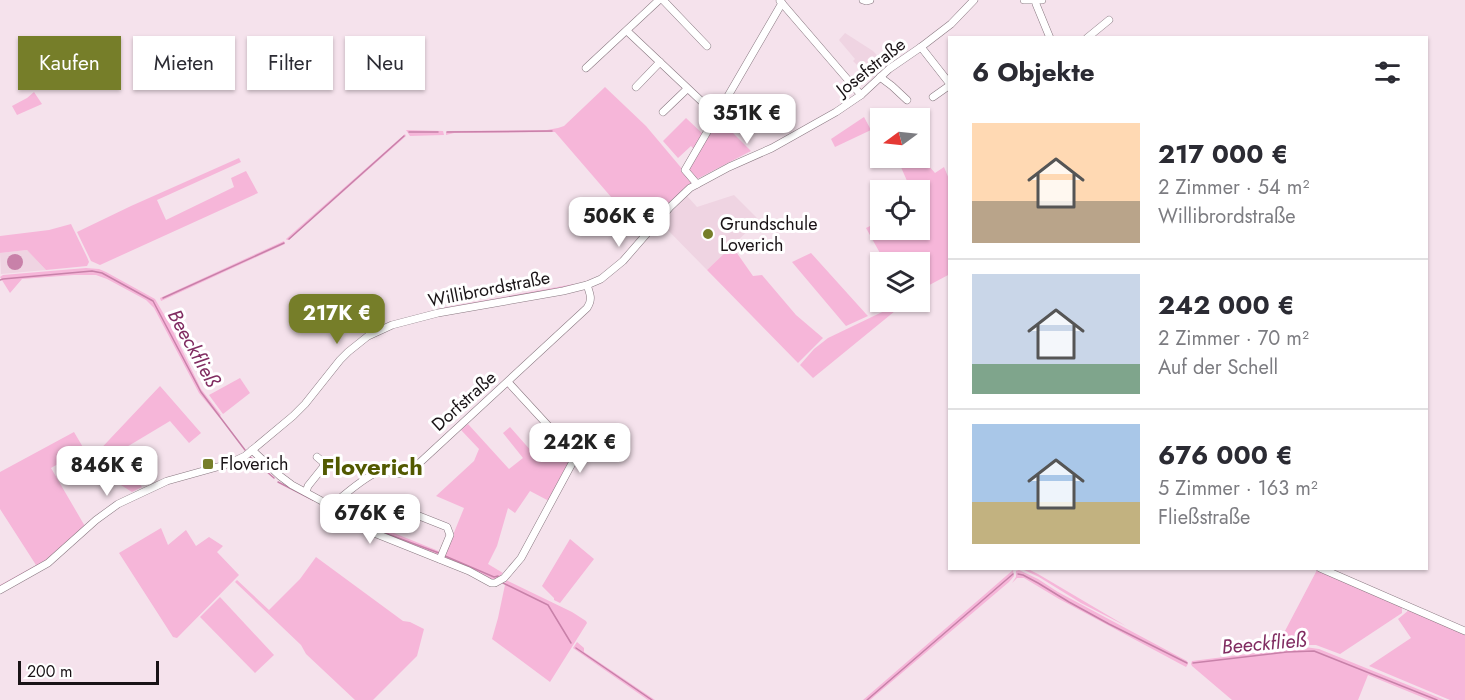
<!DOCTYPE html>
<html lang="de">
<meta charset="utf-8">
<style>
body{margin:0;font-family:Jost,sans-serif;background:#f2f2f3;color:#2b2b33;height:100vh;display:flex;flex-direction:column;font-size:22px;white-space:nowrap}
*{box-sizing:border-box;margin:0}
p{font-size:20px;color:#7c7c81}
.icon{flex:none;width:33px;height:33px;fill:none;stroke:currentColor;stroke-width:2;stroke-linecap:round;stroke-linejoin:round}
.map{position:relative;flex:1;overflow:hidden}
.sheet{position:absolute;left:948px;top:36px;width:480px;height:534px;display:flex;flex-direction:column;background:#fff;border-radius:0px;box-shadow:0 2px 4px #0004}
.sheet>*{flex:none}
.banner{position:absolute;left:18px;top:36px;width:570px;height:54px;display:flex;gap:12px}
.needle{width:39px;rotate:255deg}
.tools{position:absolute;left:870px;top:108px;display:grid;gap:12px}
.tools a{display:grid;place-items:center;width:60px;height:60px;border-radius:0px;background:#fff;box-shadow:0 2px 4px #0004;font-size:30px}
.scale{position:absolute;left:18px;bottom:15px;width:141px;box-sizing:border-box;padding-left:6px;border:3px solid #191316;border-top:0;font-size:16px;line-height:21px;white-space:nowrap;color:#191316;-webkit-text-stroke:4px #fff;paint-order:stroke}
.price{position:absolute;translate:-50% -51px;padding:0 14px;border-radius:12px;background:#fff;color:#222;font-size:20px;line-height:39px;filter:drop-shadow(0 2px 3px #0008)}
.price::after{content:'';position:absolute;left:50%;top:36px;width:18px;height:14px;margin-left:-9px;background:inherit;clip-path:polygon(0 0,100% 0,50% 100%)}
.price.active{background:#767e29;color:#fff}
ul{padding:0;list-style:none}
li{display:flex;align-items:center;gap:18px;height:150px;padding:0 24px}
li+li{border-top:2px solid #e1e1e2}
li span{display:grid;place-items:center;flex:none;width:168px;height:120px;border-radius:0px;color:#555}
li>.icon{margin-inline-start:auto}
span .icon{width:72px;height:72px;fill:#fffc;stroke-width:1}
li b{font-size:26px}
h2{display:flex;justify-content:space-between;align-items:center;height:72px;padding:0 24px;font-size:26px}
.chip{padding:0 21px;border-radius:0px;background:#fff;box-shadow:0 2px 4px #0004;font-size:21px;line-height:54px}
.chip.active{background:#767e29;color:#fff}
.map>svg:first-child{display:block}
.built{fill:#efd4e2}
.green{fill:#f6b6d9}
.water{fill:#c881a9}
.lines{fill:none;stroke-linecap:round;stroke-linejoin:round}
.stream{stroke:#c881a9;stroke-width:1.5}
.minor-casing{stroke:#897881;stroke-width:8}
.minor{stroke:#fff;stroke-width:7}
.poi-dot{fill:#767e29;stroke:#fff;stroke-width:2}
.labels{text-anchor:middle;stroke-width:6;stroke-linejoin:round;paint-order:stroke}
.street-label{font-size:18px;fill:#191316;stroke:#fff}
.poi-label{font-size:18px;fill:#191316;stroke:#fff;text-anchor:start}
.water-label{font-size:20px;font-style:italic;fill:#802c61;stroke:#fff}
.district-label{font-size:24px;font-weight:bold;fill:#525900;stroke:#fff}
</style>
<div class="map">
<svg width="1465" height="700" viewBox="0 0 1465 700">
<rect width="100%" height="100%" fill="#f5e2ec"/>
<!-- built -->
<g class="built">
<path d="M845 33 873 51 886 65 871 79 853 61 855 59 839 40Z"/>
<path d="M734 195 759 220 707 270 661 223 687 196 697 207Z"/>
<path d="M27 250 46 270 1 274 0 253Z"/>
</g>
<!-- green -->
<g class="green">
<path d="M605 87 646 126 694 183C673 196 659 216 643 234L555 132 454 133 446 135V132L449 131 547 130 558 128 564 126Z"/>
<path d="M34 92 42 104 17 115 12 106 27 98Z"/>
<path d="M723 110 740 126 733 133 751 151 697 179 688 169Z"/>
<path d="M864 117 871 130 835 147 831 139Z"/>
<path d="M686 118 703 134 694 149 691 146 678 158 663 141Z"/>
<path d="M406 130 443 131 444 135 410 136Z"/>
<path d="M405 134 406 136 289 240H287L286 239Z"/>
<path d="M920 156 935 173 944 167 949 179 950 274 920 290V262H885L866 228 880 221V230H920V190H911L897 158H920Z"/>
<path d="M239 158 241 162 157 200 166 220 234 187 231 178 246 171 258 193 100 265 91 261 77 232 131 206Z"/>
<path d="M71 224 87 257 89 262 87 266 46 270 27 250 0 253V236L49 230Z"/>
<path d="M284 241 285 244 161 301 160 298Z"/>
<path d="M732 246 753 276 762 275 796 315 823 338 798 363 707 270Z"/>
<path d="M811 253 866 314 868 316 846 326 792 262Z"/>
<path d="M86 268 99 269 106 272 155 299 169 323 201 389 221 415 219 417 199 393 154 308 146 300 107 279 96 275H74L22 279 10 293 0 277 3 275Z"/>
<path d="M574 284 576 285 443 310 442 308Z"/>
<path d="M903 302H906L813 378 800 365 814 349 828 338Z"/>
<path d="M240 378 250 393 223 414 209 395Z"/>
<path d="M509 384 571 452 572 457 549 501 530 491 515 513 508 508 497 546 488 564 503 573 496 580H489L445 559 444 557 464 508 436 496 474 461 479 449 461 430 468 424 509 469 523 458 503 433 510 427 533 453 553 435 512 390 506 387Z"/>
<path d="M160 386 201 433 189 443 170 421 125 448 135 461 127 468 142 487 132 492 105 475 92 458Z"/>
<path d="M74 432 84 449 51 468 86 528 62 549 37 567 0 587V585L36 565 0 509V472Z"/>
<path d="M379 527 441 552 438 556 377 533Z"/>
<path d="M161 528 168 545 186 530 196 546 209 537 223 546 217 552 239 575 177 638 173 637 119 553Z"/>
<path d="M570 539 594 559 560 603 554 600V598L542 586Z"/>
<path d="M316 557 403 621 410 622 424 629 417 656 373 700H355L306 654 301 645 235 582 237 580 269 610 300 579Z"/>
<path d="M1022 569H1028L1038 574 1126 626 1081 603 1039 577Z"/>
<path d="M1013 570 1014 576 1009 582 870 700H863Z"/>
<path d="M1019 570 1038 579 1058 592 1187 661 1188 664 1186 667 1059 599 1024 578H1017L1012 583 1016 577V571Z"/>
<path d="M1317 570 1402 607V613L1340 654 1316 645H1299L1276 648Z"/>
<path d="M506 580 572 612 586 621 587 623 550 682 492 639 498 618Z"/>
<path d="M220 597 274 655 255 673 200 617Z"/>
<path d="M1409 610 1465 633V700H1450L1369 666 1411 638 1398 619Z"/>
<path d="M577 642 584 648V652L655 700H648L573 648Z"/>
<path d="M1305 647 1319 649 1445 700H1429L1368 675 1358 700H1232L1192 666 1191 664 1192 661Z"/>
</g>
<!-- water -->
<circle class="water" cx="15" cy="262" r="8"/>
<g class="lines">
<!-- stream -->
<g class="stream">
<path d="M409 132H438"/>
<path d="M447 132 552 131"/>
<path d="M289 239 404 136"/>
<path d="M0 280 3 279 92 271 102 273 153 301 201 392 245 450"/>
<path d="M163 298 284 243"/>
<path d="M250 457 274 478"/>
<path d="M278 482 313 500"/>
<path d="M350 516 390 535 439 553"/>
<path d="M445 556 494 577 498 576"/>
<path d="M1018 574 1023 575 1038 583 1069 602 1109 624 1187 663"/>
<path d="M503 583 548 605 571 643"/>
<path d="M576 648 652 700"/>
<path d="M1193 663 1287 652 1314 651 1437 700"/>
<path d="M867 700 1013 574"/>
</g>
<!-- minor casing -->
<g class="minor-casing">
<g id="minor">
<path d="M663 0 707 46"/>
<path d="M863 0 866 1 870 0"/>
<path d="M1024 0H1042"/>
<path d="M780 1 861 95"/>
<path d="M1036 1V4L1050 38"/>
<path d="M627 31 716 115"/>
<path d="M1087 38 1109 20"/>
<path d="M921 47 950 84"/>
<path d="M586 68 659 0"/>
<path d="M880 77 892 86 907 100"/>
<path d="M636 87 660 62"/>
<path d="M933 97 950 85"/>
<path d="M663 112 687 89"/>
<path d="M697 184 685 170 782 3"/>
<path d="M252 450 280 476 292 485 331 506 347 519 369 531 469 571 491 583H495L504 578 521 558 576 456 508 382"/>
<path d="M306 492 308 486 324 466 323 462 317 457"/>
<path d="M331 506C343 496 364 477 378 472 385 469 390 473 397 474 403 475 409 471 414 468L587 308C593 299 590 294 587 285"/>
<path d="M394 506 447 527 450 535 440 559"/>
<path d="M1320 568 1465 631"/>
<path d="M0 590 48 563 96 520 118 504 167 481 228 464 245 456 293 416 305 404 340 360 348 352 368 336 392 325 438 313 563 291 587 285 601 279 623 261 670 207 690 188 729 167 772 148 836 112 861 95 889 69 921 47 951 24 974 0"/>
</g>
</g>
<!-- minor -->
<use href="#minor" class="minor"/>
</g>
<!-- markers -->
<g class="poi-dot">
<circle cx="708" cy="234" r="6"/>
<rect x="202" y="458" width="12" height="12" rx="3"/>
</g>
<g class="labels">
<!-- street labels -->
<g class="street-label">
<text transform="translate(871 67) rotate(-38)" y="6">Josefstraße</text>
<text transform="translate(489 289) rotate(-11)" y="6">Willibrordstraße</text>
<text transform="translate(464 401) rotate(-42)" y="6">Dorfstraße</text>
</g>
<!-- poi labels -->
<g class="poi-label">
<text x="720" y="230">Grundschule<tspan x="720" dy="21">Loverich</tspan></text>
<text x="220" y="470">Floverich</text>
</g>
<!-- water labels -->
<g class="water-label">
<text transform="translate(194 348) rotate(61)" y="7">Beeckfließ</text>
<text transform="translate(1264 643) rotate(-5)" y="7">Beeckfließ</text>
</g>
<!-- district labels -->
<g class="district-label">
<text x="372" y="475">Floverich</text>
</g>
</g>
</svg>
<div class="tools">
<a><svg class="needle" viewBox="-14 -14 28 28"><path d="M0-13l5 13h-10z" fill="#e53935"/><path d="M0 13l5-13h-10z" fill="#7c7c81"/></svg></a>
<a><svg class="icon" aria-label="locate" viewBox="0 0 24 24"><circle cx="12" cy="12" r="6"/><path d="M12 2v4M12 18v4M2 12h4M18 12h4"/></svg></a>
<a><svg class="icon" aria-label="layers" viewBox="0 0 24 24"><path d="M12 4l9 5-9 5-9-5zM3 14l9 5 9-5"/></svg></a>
</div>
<div class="scale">200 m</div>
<b class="price" style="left:747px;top:145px">351K €</b>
<b class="price" style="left:619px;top:248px">506K €</b>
<b class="price active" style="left:337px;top:345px">217K €</b>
<b class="price" style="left:580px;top:474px">242K €</b>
<b class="price" style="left:107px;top:497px">846K €</b>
<b class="price" style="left:370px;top:545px">676K €</b>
<div class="banner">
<a class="chip active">Kaufen</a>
<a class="chip">Mieten</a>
<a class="chip">Filter</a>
<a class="chip">Neu</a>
</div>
<section class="sheet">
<h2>6 Objekte<svg class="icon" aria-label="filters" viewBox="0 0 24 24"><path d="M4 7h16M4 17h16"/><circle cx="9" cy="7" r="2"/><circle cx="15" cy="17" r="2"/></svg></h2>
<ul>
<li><span style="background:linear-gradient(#ffd9b3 65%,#b9a48a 0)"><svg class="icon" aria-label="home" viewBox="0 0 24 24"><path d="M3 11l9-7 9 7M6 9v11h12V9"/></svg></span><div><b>217 000 €</b><p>2 Zimmer · 54 m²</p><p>Willibrordstraße</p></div></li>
<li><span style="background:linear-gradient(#c9d6e8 75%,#7fa58c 0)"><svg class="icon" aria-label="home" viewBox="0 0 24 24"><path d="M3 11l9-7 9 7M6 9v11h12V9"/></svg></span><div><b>242 000 €</b><p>2 Zimmer · 70 m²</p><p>Auf der Schell</p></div></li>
<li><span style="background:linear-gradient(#a9c7e8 65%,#c2b280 0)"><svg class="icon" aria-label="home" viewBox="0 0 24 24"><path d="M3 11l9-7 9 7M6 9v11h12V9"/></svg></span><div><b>676 000 €</b><p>5 Zimmer · 163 m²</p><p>Fließstraße</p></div></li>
</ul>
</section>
</div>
